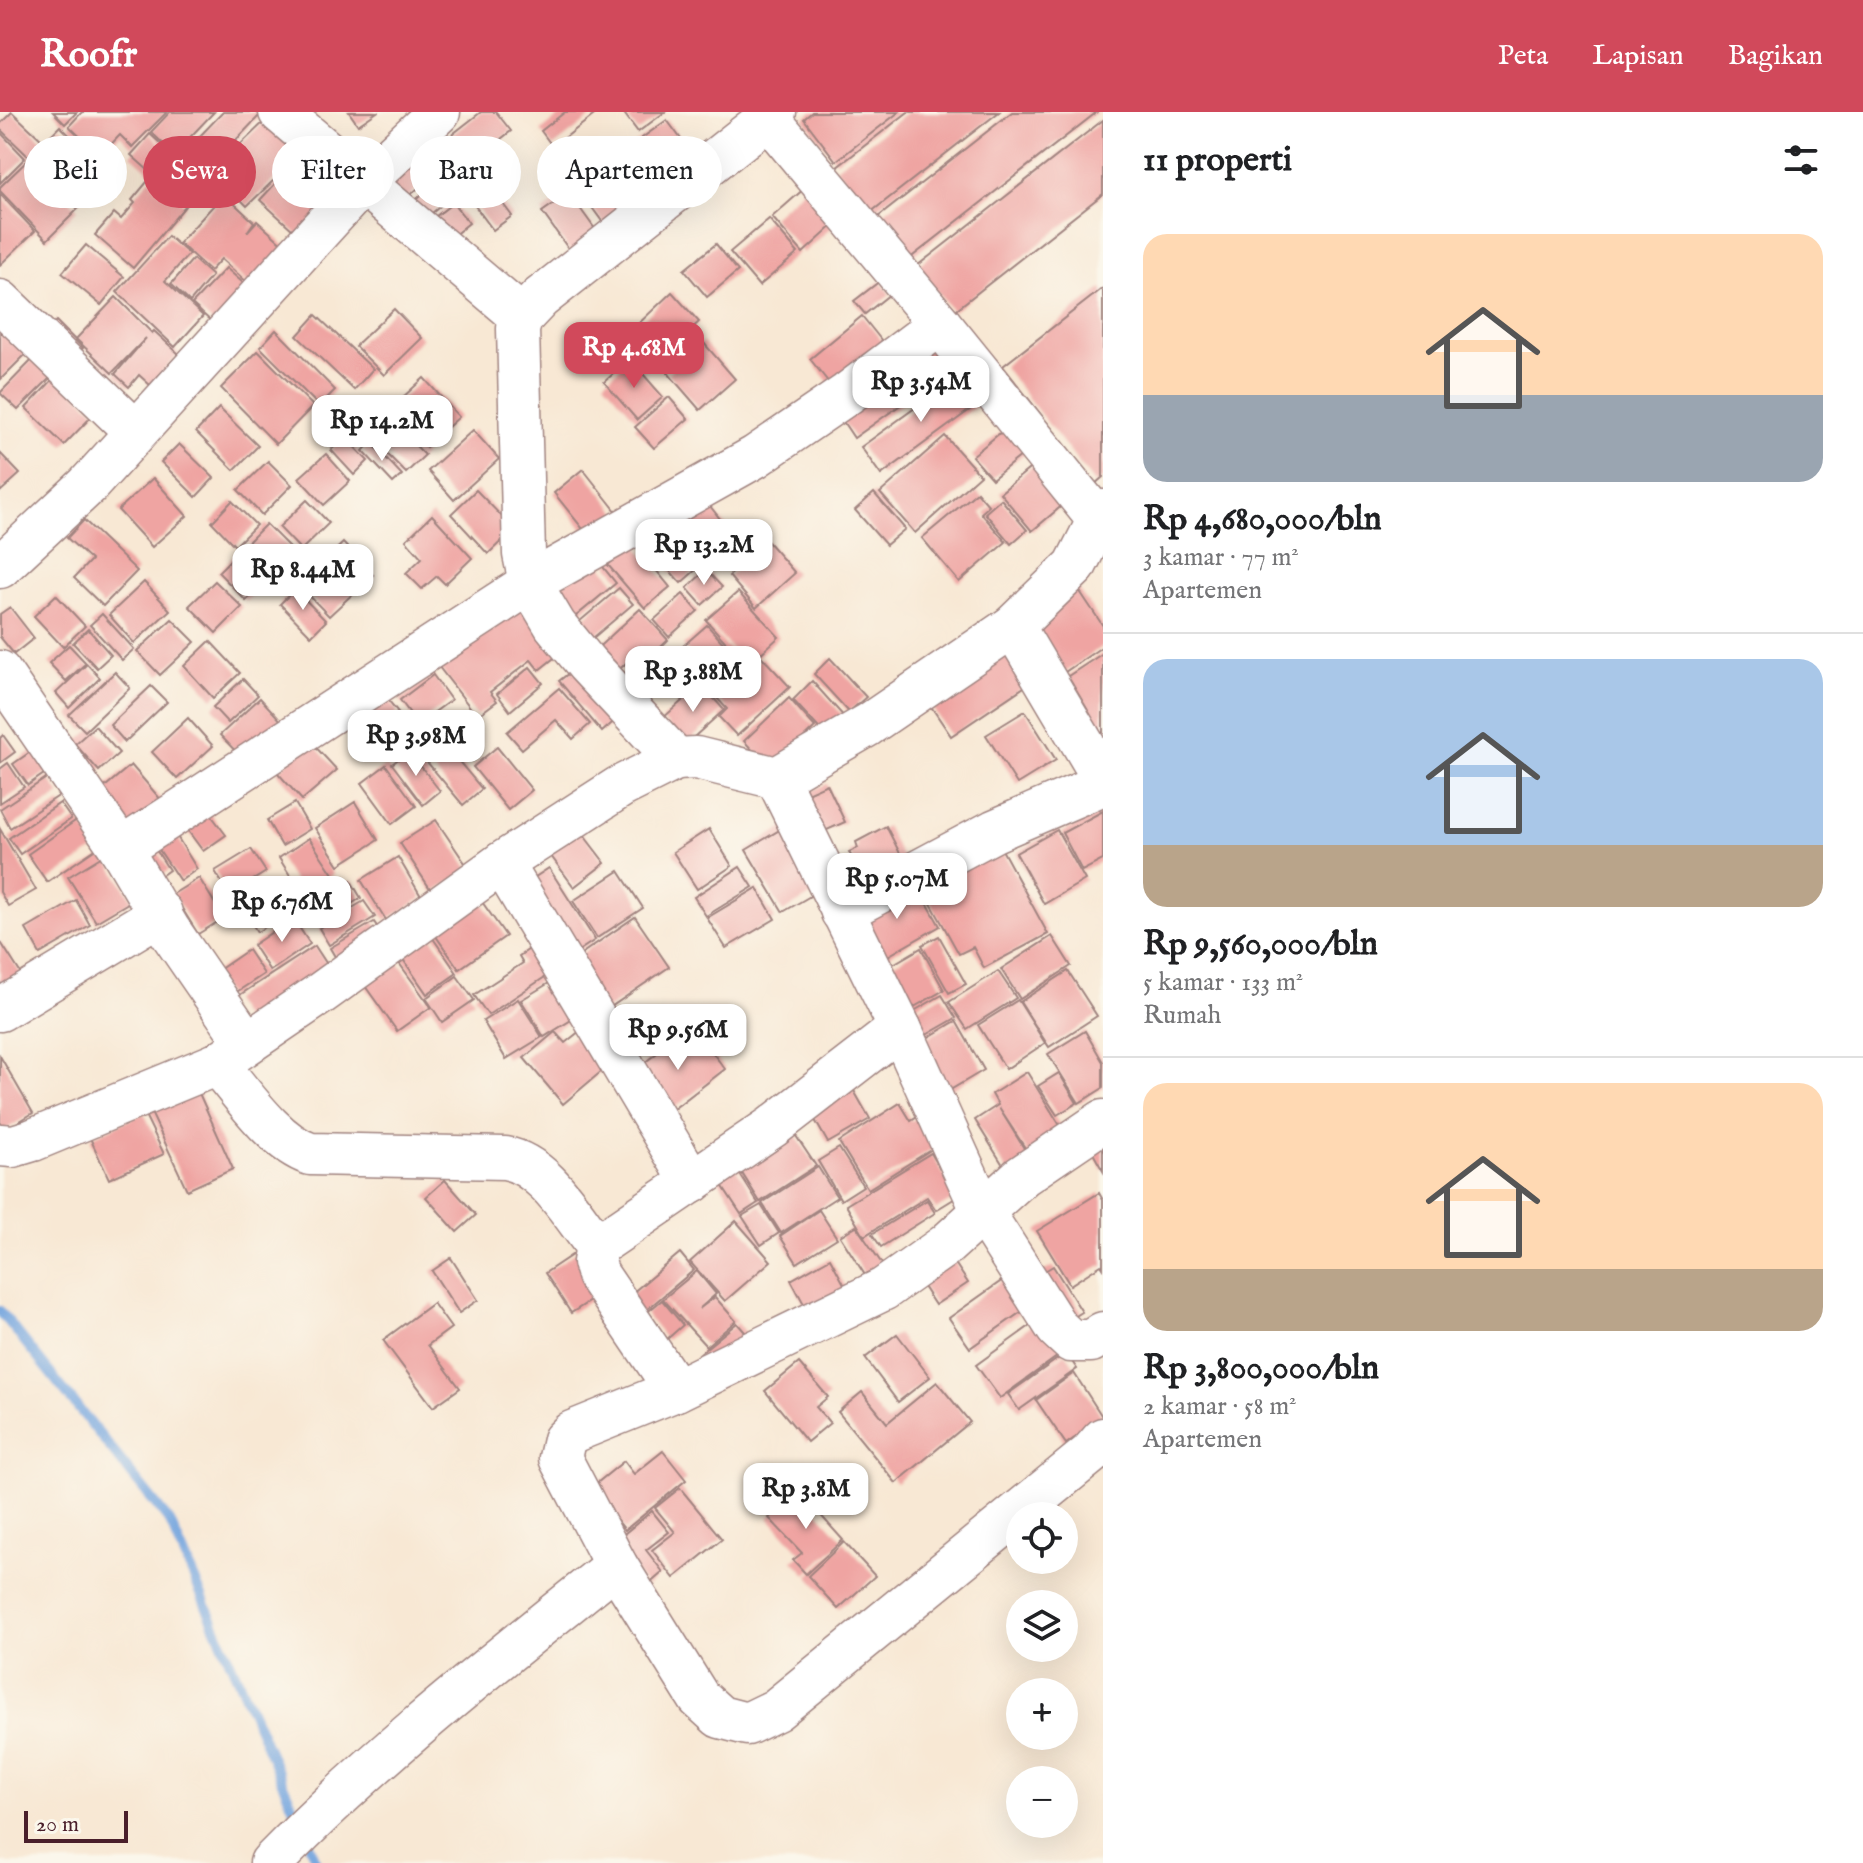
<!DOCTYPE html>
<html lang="id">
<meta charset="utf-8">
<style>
body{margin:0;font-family:"IM FELL English",serif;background:#f6f6f6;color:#202124;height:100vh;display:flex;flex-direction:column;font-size:30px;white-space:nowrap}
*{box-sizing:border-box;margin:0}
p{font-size:26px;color:#757577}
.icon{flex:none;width:44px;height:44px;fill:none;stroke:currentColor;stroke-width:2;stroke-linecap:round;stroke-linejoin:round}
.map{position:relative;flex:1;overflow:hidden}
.drawer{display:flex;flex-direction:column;background:#fff;width:760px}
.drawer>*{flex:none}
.banner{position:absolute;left:24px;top:24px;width:760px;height:72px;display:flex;gap:16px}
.tools{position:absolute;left:1006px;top:1390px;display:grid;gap:16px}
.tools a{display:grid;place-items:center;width:72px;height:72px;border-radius:50%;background:#fff;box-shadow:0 8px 32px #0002;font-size:40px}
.scale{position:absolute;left:24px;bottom:20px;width:104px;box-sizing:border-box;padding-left:8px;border:4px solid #4a1f2b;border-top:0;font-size:22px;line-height:28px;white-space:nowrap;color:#4a1f2b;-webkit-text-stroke:6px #fbf7ec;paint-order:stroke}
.price{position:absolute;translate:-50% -68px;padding:0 18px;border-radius:16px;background:#fff;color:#222;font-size:26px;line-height:52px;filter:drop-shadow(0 2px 4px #0008)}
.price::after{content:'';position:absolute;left:50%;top:48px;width:24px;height:18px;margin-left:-12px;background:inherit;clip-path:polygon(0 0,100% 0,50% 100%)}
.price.selected{background:#d1495b;color:#fff}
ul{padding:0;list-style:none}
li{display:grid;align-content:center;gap:16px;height:424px;padding:0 40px}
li+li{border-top:2px solid #e0e0e0}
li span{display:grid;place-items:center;height:248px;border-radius:24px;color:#555}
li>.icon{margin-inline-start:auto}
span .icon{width:144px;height:144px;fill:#fffc;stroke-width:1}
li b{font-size:34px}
h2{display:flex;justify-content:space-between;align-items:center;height:96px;padding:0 40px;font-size:34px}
.chip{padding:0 28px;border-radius:36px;background:#fff;box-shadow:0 8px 32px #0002;font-size:28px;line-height:72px}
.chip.selected{background:#d1495b;color:#fff}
header{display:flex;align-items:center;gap:48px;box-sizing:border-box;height:112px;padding:0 40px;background:#d1495b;color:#fff}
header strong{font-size:38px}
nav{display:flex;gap:44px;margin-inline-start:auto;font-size:28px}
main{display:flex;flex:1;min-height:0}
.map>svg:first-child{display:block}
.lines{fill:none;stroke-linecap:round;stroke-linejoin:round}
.stream{stroke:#74a5de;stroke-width:10}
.building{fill:#efa4a2}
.minor-casing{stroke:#a18480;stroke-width:45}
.minor{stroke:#fff;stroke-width:42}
</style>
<header>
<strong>Roofr</strong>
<nav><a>Peta</a><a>Lapisan</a><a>Bagikan</a></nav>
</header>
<main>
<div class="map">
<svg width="1103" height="1751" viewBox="0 0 1103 1751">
<rect width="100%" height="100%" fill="#fbf7ec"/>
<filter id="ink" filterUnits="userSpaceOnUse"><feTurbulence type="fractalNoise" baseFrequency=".0125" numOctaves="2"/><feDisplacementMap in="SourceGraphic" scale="16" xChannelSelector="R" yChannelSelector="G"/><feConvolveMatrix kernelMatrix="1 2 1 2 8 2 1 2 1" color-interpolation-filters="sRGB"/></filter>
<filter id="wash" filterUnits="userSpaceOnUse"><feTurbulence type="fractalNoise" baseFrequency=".006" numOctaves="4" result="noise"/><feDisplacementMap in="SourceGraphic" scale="32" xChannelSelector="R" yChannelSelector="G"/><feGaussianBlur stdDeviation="1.8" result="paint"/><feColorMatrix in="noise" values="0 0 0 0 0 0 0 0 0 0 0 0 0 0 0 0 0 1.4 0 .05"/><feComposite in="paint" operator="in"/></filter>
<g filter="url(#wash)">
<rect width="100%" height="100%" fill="#f8e8d4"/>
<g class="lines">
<!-- stream -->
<g class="stream">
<path d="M0 1199 170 1410 299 1709"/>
<path d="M307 1727 317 1751"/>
</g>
</g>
<g id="blocks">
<!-- building -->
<g class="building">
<path d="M12 0 44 30 60 14 88 41 57 73 37 54 78 97 47 128 0 79V75L30 46 0 17V12Z"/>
<path d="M53 0H77L65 12Z"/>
<path d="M82 0H167L132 35 120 23 100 44 69 14Z"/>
<path d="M170 0H214L174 42 151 20Z"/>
<path d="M223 0H257L260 3 217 48 197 27Z"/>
<path d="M349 0H377L358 13Z"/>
<path d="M481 0H496L511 19 460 59 440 32Z"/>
<path d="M565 0H598L553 35 541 19Z"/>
<path d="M623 0H665L638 20Z"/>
<path d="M812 0H899L836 49 804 7Z"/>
<path d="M908 0H999L871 100 836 56Z"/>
<path d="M1012 0H1097L909 147 877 106Z"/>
<path d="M268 6 302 41 247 94 213 59Z"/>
<path d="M667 8 689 38 657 61 635 31Z"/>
<path d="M1103 8V82L953 200 917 154Z"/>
<path d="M0 20 25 46 0 71Z"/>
<path d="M150 22 185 54 166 74 131 43Z"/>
<path d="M422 26 445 52 398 94 375 67Z"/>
<path d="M628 37 659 77 607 116 577 75Z"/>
<path d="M300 45 344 86 305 129 260 88Z"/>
<path d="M446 62 459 78 425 107 412 91Z"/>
<path d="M152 64 186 93 133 156 95 123 114 101 121 107 135 91 132 88Z"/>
<path d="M489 73 512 104 493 118 470 87Z"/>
<path d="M805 76 836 111 803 141 772 105Z"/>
<path d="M569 81 600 124 573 143 542 100Z"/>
<path d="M0 82 35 119 0 153Z"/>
<path d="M224 82 254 110 247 120 257 109 286 135 250 173 221 147 210 159 179 131Z"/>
<path d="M453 91 469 111 443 132 426 112Z"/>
<path d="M769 107 798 141 759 174 730 140Z"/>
<path d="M168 124 189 142 165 169 203 204 175 235 117 180Z"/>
<path d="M716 132 738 159 707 185 684 158Z"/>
<path d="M86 133 124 165 101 193 62 161Z"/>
<path d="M193 147 212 164 190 190 171 172Z"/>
<path d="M226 156 258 184 224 221 192 192Z"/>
<path d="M880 169 890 182 865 202 854 189Z"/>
<path d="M1103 176V365L1095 372 1003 254Z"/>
<path d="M672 180 699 210 663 243 636 214Z"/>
<path d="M116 185 152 221 154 219 179 242 150 273 139 263 129 275 115 262 146 226 112 261 76 227Z"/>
<path d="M394 197 422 226 384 263 355 234Z"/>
<path d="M316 203 373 257 354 278 297 224Z"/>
<path d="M862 204 890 239 838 282 810 247Z"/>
<path d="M56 209 83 236 70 249 43 223Z"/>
<path d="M0 211 29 239 0 268Z"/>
<path d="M276 218 335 278 319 294 260 235Z"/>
<path d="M703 230 735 267 700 298 668 261Z"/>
<path d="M937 230 955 254 854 326 838 302Z"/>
<path d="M258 239 313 294 276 332 221 276Z"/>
<path d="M36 244 54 262 18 298 0 281Z"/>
<path d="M630 247 663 285 637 308 604 270Z"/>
<path d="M962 262 982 289 881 363 861 335Z"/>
<path d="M57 263 96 300 64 333 26 296Z"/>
<path d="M424 266 459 305 426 335 391 296Z"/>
<path d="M669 285 688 307 654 336 635 315Z"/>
<path d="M219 296 258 334 234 358 196 320Z"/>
<path d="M383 300 425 343 406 361 364 318Z"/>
<path d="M1006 316 1026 340 992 367 972 344Z"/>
<path d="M473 318 499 347 454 388 428 359Z"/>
<path d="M945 324 980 363 915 421 880 381Z"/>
<path d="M345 325 368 349 354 363 331 338Z"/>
<path d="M371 330 402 363 393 371 363 339Z"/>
<path d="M179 332 214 366 196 385 161 350Z"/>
<path d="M0 341 20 362 0 380Z"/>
<path d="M326 342 350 369 324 393 299 366Z"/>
<path d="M268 349 292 373 262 403 238 378Z"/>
<path d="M1034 353 1065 391 1032 419 1000 381Z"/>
<path d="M583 357 620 404 591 427 554 381Z"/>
<path d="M153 366 187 404 152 435 118 398Z"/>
<path d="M476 378 514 417 488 442 451 402Z"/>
<path d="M977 380 989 394 981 401 1006 430 959 470 922 426Z"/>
<path d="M874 381 905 417 886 433 855 398Z"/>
<path d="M703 385 738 430 715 449 679 404Z"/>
<path d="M1001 387 1027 418 1011 432 985 401Z"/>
<path d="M307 388 329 411 301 438 279 415Z"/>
<path d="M232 389 256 413 235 434 212 410Z"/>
<path d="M432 403 472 446 445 472 437 464 422 477 406 461 422 446 406 428Z"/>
<path d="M84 408 137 459 103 494 74 466 91 448 67 426Z"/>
<path d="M266 412 293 439 275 457 248 430Z"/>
<path d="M768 430 795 461 756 496 729 464Z"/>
<path d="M343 431 373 463 329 504 299 473Z"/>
<path d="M634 431 670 475 645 496 608 453Z"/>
<path d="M677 433 698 456 681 471 660 448Z"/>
<path d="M235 443 264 471 246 489 218 460Z"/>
<path d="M595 445 616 471 564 514 542 489Z"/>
<path d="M706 458 722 475 702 493 687 476Z"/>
<path d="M215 469 242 495 216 521 189 494Z"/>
<path d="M144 470 170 498 134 531 109 503Z"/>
<path d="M1075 472 1103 514V534L1059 564 1028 517Z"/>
<path d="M619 476 633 492 587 531 573 515Z"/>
<path d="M295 477 326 509 311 524 280 492Z"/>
<path d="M738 480 779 525 747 554 706 508Z"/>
<path d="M683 482 698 499 669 525 654 508Z"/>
<path d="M56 483 85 514 63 535 34 504Z"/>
<path d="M518 490 559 542 539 558 531 548 490 580 497 589 477 604 435 550 451 537 457 544 499 511Z"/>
<path d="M10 495 34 526 14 542 0 525V502Z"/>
<path d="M640 497 668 528 645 551 636 542 612 564 591 542Z"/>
<path d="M102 502 134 537 122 548 90 513Z"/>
<path d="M172 507 195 530 160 563 137 539Z"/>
<path d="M707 513 745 555 721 577 683 534Z"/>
<path d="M88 517 111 543 97 556 73 531Z"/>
<path d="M210 529 240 561 213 586 184 554Z"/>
<path d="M69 533 86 551 66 569 49 551Z"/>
<path d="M1010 535 1033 569 951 624 928 590Z"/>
<path d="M1103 541V621L1093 628 1056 572Z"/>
<path d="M762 545 790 575 737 624 719 605 727 597 717 586Z"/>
<path d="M830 546 866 585 849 600 814 562Z"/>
<path d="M87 552 100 566 69 596 56 581Z"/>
<path d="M578 554 620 604 602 620 559 569Z"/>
<path d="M530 555 543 571 510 599 497 582Z"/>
<path d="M115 560 130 576 85 619 69 603Z"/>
<path d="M433 563 451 588 418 612 400 588Z"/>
<path d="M243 567 258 583 228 611 213 595Z"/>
<path d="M812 569 846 607 827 625 793 588Z"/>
<path d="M701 572 724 598 685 633 662 607Z"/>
<path d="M151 574 167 590 125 630 110 613Z"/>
<path d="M559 576 590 612 573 627 556 608 522 637 507 620Z"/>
<path d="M380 578 398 600 378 617 360 595Z"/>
<path d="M260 586 284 612 244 648 220 623Z"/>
<path d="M789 586 815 615 770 657 744 629Z"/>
<path d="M1025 599 1056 648 1017 672 986 623Z"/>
<path d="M400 603 416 622 397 639 380 619Z"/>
<path d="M188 606 213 634 177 667 152 640Z"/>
<path d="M95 614 119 641 99 659 75 632Z"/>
<path d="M436 622 482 677 463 693 417 638Z"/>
<path d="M3 623 15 640 0 651V626Z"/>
<path d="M311 630 337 658 302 688 277 660Z"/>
<path d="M39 634 54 655 28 673 13 652Z"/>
<path d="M497 635 532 678 508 698 473 655Z"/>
<path d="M409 639 440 679 423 693 392 652Z"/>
<path d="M8 651 24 675 0 691V657Z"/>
<path d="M131 653 162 689 124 723 93 685Z"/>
<path d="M386 653 416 694 392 712 362 671Z"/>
<path d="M48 665 60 683 10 716 0 697Z"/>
<path d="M827 672 845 710 818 722 800 684Z"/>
<path d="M355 690 378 728 339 753 315 716Z"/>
<path d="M60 691 71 707 20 742 9 726Z"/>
<path d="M295 691 310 717 282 734 267 708Z"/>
<path d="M205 695 226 723 203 739 183 712Z"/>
<path d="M1103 699V748L1082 759 1062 721Z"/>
<path d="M78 707 97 736 47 770 28 742Z"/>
<path d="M436 708 469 757 433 781 400 731Z"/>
<path d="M788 713 824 776 783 800 746 738Z"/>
<path d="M886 714 910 761 870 782 849 740 858 736 856 730Z"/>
<path d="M0 717 36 778 8 794 0 780Z"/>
<path d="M579 717 605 751 574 775 548 740Z"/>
<path d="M709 717 732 754 697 777 673 740Z"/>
<path d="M173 718 197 757 180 769 154 730Z"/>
<path d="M1057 718 1085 768 1044 792 1016 741Z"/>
<path d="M994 723 1048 822 984 856 973 835 959 842 917 766Z"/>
<path d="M309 726 333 762 302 782 279 746Z"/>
<path d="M153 733 169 758 155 768 139 742Z"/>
<path d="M251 737 266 760 229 783 215 759Z"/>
<path d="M104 743 133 788 96 810 68 765Z"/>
<path d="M398 745 422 786 386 808 361 768Z"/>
<path d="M740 755 753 775 706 804 694 785Z"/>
<path d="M549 756 595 828 566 847 520 775Z"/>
<path d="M619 759 643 796 597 826 573 789Z"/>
<path d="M199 766 224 806 198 822 173 782Z"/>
<path d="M351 769 361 786 319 812 309 794Z"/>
<path d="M915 769 940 814 879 849 853 803Z"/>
<path d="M257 771 266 787 242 801 232 784Z"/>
<path d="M757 776 775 807 726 836 707 806Z"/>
<path d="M279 784 289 801 257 820 247 803Z"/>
<path d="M480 787 506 824 459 857 433 820Z"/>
<path d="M76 788 90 813 40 842 26 817Z"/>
<path d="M364 789 375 805 329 833 319 816Z"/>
<path d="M635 805 669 855 599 903 565 853Z"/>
<path d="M293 806 310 832 270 859 253 833Z"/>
<path d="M374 810 386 828 341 855 330 836Z"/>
<path d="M430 822 457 861 427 882 400 843Z"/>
<path d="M939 824 966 872 949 881 922 833Z"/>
<path d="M1052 824 1071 854 1020 887 1001 857Z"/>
<path d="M543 828 560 855 488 903 474 883 523 851 519 844Z"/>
<path d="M0 829 21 862 0 876Z"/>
<path d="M315 834 330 857 246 910 232 888Z"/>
<path d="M921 836 944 878 907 899 883 858Z"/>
<path d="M248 838 264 862 229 885 213 862Z"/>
<path d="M399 851 431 895 397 919 365 874Z"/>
<path d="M998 859 1016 886 967 917 949 890Z"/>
<path d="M1068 859 1097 904 1049 935 1020 890Z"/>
<path d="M564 862 587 898 544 925 521 888Z"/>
<path d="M457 864 474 888 442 910 426 886Z"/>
<path d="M942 883 956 906 921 926 907 903Z"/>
<path d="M518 887 542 925 506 947 483 909Z"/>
<path d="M1018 888 1045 931 1006 957 978 913Z"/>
<path d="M956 909 984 958 945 981 917 932Z"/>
<path d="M692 914 725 957 663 1005 630 962Z"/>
<path d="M580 919 609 953 563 992 524 946 555 920 565 931Z"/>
<path d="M1085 919 1103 950V976L1079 991 1048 942Z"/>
<path d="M0 944 33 1001 0 1021Z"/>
<path d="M1027 960 1064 1020 1029 1042 999 996 1030 1046 1008 1061 975 1008 998 993 992 982Z"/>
<path d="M1059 961 1077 991 1057 1003 1038 974Z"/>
<path d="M194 970 233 1057 187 1078 147 992Z"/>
<path d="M849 970 870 1007 828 1031 807 994Z"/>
<path d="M900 991 911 1009 922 1002 940 1032 868 1077 839 1030Z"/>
<path d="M144 1001 164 1042 109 1067 90 1026Z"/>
<path d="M790 1015 816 1054 760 1090 735 1050Z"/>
<path d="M1103 1025V1059L1089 1034Z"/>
<path d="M839 1036 863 1074 841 1088 818 1049Z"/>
<path d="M931 1041 957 1085 936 1098 927 1085 864 1124 846 1093Z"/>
<path d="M734 1053 758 1091 741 1102 716 1064Z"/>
<path d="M818 1055 837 1085 781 1121 762 1091Z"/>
<path d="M445 1068 476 1103 457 1120 426 1085Z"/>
<path d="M1099 1081 1103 1088V1156L1101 1153 1070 1173 1037 1119Z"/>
<path d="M927 1088 935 1101 881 1135 872 1122Z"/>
<path d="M761 1093 779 1121 761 1133 742 1104Z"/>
<path d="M819 1098 837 1126 797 1151 780 1124Z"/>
<path d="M736 1109 771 1149 725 1189 690 1150Z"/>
<path d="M856 1114 889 1162 872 1174 840 1124Z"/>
<path d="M578 1139 604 1180 571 1201 545 1161Z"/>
<path d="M680 1141 694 1158 639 1204 625 1187Z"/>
<path d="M951 1145 968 1171 935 1193 918 1167Z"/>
<path d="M451 1146 478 1188 459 1201 432 1159Z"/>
<path d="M830 1146 850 1183 811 1205 791 1168Z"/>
<path d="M1053 1154 1082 1200 1063 1212 1035 1165Z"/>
<path d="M697 1159 716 1182 699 1197 715 1185 736 1209 706 1234 663 1187Z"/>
<path d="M1010 1163 1031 1193 970 1236 949 1206Z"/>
<path d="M662 1188 683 1213 666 1228 645 1202Z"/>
<path d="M433 1191 451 1216 428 1233 460 1276 433 1295 383 1228Z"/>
<path d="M1041 1206 1065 1239 1000 1286 976 1253Z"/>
<path d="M737 1211 751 1227 712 1259 699 1242Z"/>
<path d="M897 1222 930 1265 898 1290 865 1246Z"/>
<path d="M1066 1241 1077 1257 1019 1298 1008 1282Z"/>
<path d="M799 1251 828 1285 816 1295 830 1311 807 1330 765 1279Z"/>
<path d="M1074 1261 1103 1306 1066 1332 1036 1288Z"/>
<path d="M937 1270 970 1310 896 1371 838 1300 862 1280 887 1311Z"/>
<path d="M663 1339 686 1368 625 1418 591 1376 624 1349 634 1362Z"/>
<path d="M680 1376 722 1427 674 1466 652 1438 675 1420 655 1396Z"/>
<path d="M799 1379 843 1428 806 1462 793 1448 802 1441 769 1406Z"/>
<path d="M652 1399 669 1420 646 1438 663 1460 647 1474 613 1431Z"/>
<path d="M844 1430 875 1464 838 1497 808 1464Z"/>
</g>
</g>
</g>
<g filter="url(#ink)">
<use href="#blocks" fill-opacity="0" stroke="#a18480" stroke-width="2"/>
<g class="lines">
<!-- minor casing -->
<g class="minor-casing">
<g id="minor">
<path d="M280 0 522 205"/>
<path d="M764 0 768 6 540 186 522 205 518 217 524 442 530 471 555 513 587 552 676 647 696 646 777 666 868 613 1013 514 1075 454 1103 399"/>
<path d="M775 0 768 6 940 212 1097 406"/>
<path d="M0 189 136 320"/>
<path d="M0 455 88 373 363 71 439 0"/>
<path d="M1013 514 1103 666"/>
<path d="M0 560 121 737 169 818 246 930"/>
<path d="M777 666 900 916 983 1100 1057 1216 1071 1229H1091L1103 1221"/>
<path d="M121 737 530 471 755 345 847 282 940 212"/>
<path d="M502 751 692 1070"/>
<path d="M842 800 994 719 1103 672"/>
<path d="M0 898 161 801"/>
<path d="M217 952C242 981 274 1030 310 1042L505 1046C545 1053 572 1103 597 1134"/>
<path d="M1103 1009 1022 1064 946 1133 884 1177 676 1278 572 1320 564 1328 560 1346 616 1453 699 1586 720 1605 747 1612 776 1598 1090 1342 1103 1327"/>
<path d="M0 1033 13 1034 33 1028 217 952 320 882 502 751 620 675 676 647"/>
<path d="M676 1278 598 1163 594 1150 597 1134 772 1015 900 916"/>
<path d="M271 1751C377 1642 498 1548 616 1453"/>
</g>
</g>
<!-- minor -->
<use href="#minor" class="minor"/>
</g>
</g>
</svg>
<div class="tools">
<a><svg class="icon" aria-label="locate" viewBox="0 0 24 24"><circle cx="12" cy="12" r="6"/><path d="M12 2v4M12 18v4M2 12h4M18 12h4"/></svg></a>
<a><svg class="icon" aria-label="layers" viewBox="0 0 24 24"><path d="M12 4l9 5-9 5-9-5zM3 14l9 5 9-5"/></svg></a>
<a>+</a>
<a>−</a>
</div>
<div class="scale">20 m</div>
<b class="price selected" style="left:634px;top:278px">Rp 4.68M</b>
<b class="price" style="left:921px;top:312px">Rp 3.54M</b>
<b class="price" style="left:382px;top:351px">Rp 14.2M</b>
<b class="price" style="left:704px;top:475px">Rp 13.2M</b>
<b class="price" style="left:303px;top:500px">Rp 8.44M</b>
<b class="price" style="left:693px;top:602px">Rp 3.88M</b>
<b class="price" style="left:416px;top:666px">Rp 3.98M</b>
<b class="price" style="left:897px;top:809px">Rp 5.07M</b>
<b class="price" style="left:282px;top:832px">Rp 6.76M</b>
<b class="price" style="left:678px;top:960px">Rp 9.56M</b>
<b class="price" style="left:806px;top:1419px">Rp 3.8M</b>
<div class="banner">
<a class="chip">Beli</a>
<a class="chip selected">Sewa</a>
<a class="chip">Filter</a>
<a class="chip">Baru</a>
<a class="chip">Apartemen</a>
</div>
</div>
<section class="drawer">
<h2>11 properti<svg class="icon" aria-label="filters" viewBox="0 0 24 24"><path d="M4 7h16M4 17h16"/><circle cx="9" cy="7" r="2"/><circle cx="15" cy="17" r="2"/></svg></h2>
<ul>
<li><span style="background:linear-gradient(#ffd9b3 65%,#9aa5b1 0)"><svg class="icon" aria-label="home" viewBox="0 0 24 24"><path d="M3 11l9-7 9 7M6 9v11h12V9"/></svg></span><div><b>Rp 4,680,000/bln</b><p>3 kamar · 77 m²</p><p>Apartemen</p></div></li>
<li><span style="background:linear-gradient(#a9c7e8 75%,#b9a48a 0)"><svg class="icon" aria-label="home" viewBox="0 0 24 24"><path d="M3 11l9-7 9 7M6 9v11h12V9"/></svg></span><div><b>Rp 9,560,000/bln</b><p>5 kamar · 133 m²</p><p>Rumah</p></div></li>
<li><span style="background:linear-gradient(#ffd9b3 75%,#b9a48a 0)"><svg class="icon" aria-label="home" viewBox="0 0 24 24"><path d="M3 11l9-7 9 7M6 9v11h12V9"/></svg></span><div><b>Rp 3,800,000/bln</b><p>2 kamar · 58 m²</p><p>Apartemen</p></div></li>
</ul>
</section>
</main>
